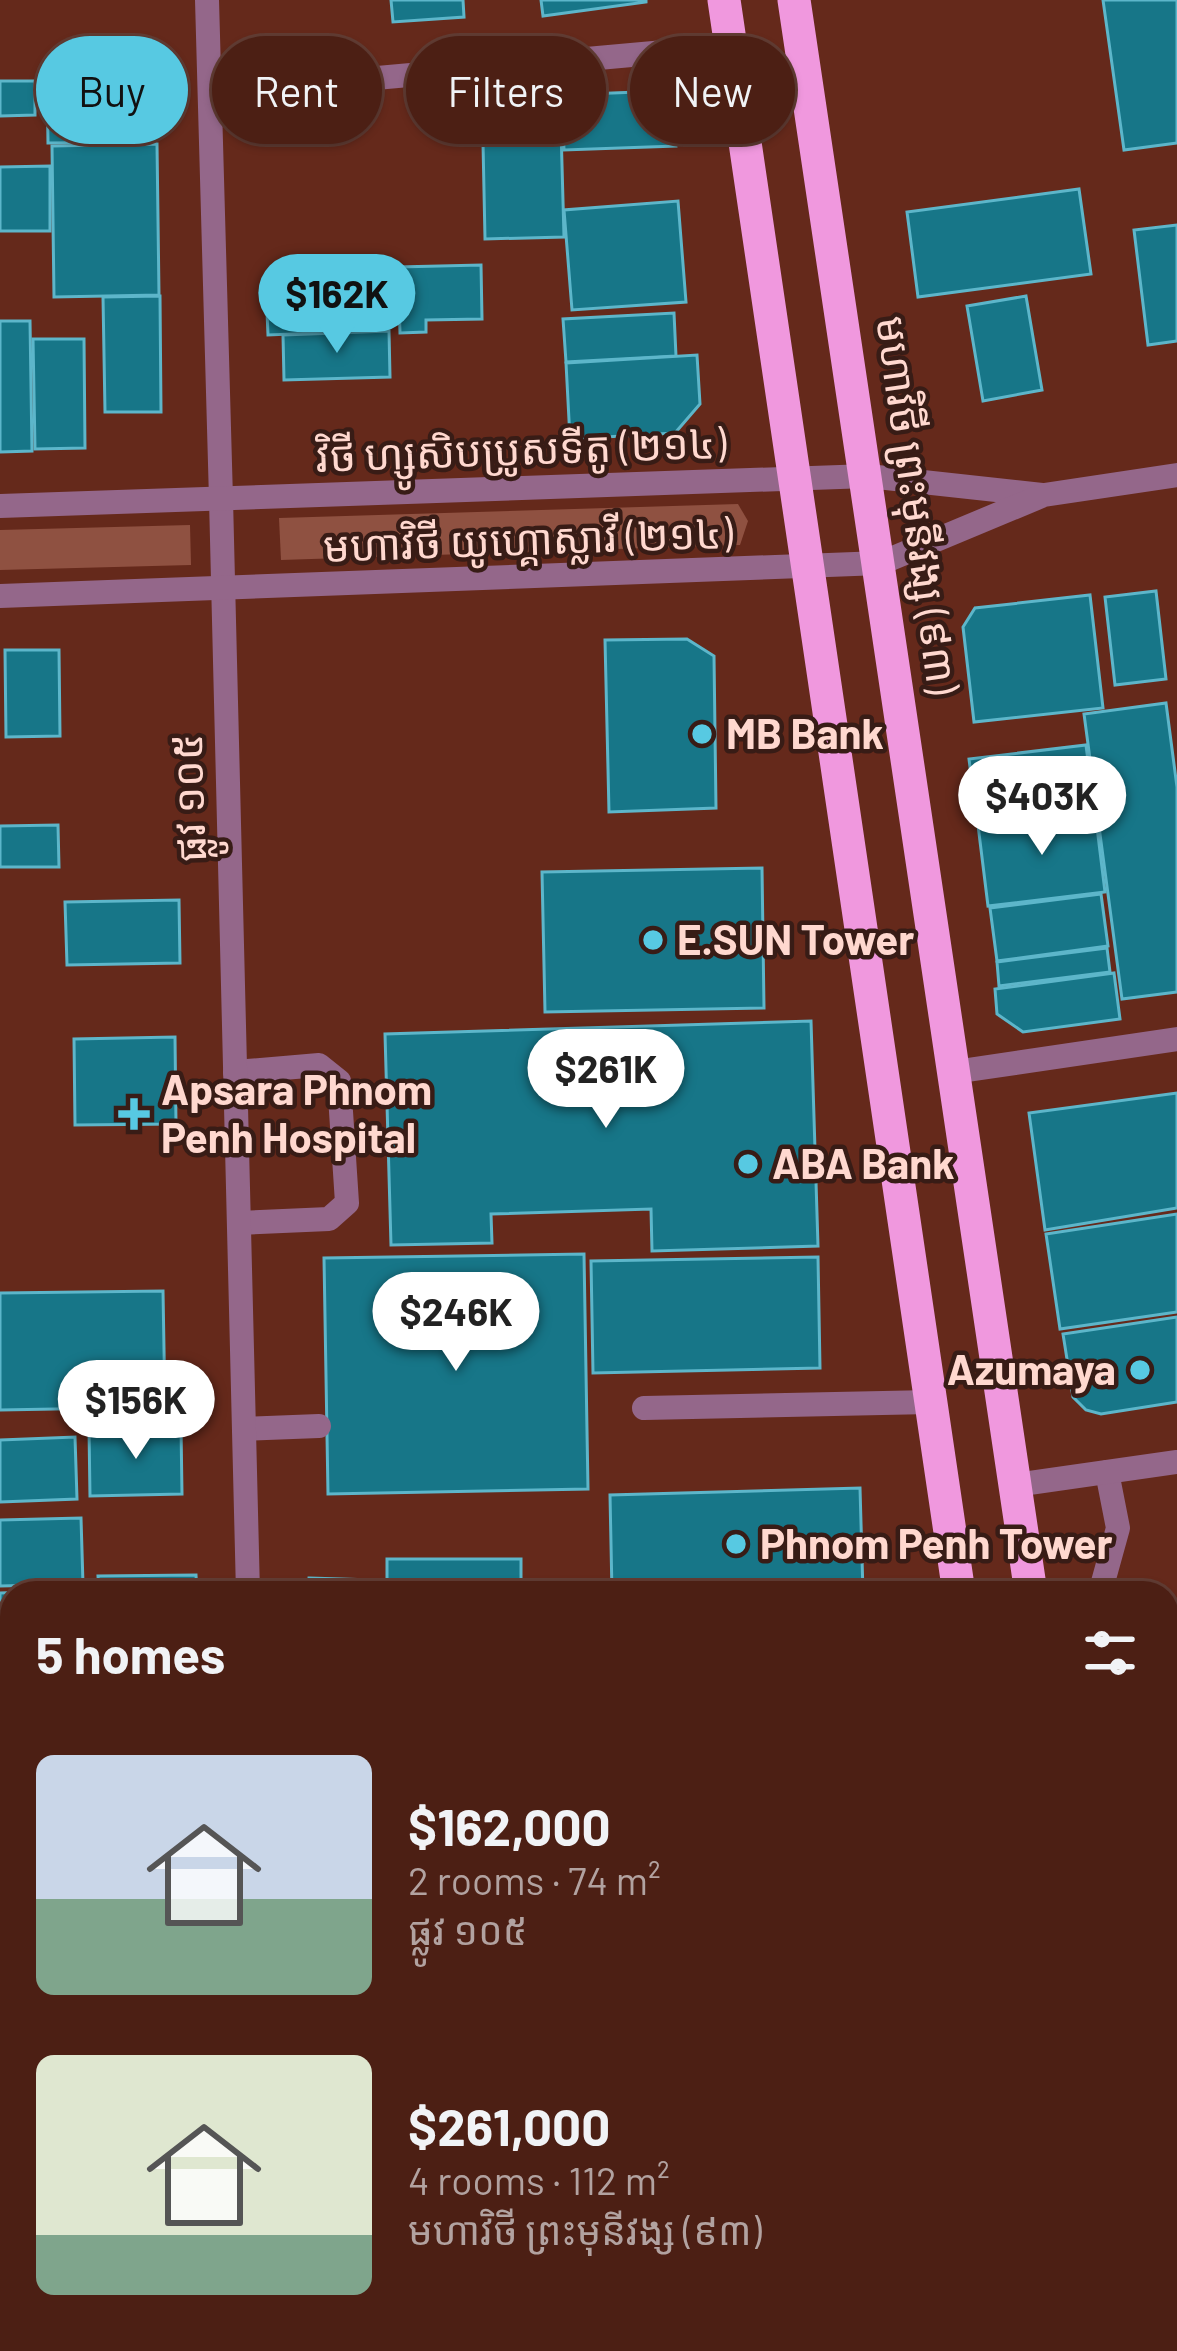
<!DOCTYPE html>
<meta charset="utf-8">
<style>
body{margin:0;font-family:Barlow,"Noto Sans Khmer",sans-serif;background:#53271d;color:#f1f3f6;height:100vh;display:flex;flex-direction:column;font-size:45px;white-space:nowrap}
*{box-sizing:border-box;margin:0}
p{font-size:39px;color:#b2a2a0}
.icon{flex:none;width:66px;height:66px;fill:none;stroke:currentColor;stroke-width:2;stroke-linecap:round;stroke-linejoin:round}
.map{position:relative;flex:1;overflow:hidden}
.panel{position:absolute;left:0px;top:1581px;width:1179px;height:771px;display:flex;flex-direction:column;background:#4c1f14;border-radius:36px 36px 0 0;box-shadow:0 3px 9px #0004,0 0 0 3px #633d34}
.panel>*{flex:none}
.top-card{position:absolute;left:36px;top:36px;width:1107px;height:108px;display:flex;gap:24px}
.price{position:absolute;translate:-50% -102px;padding:0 27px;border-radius:42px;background:#fff;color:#222;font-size:39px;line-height:78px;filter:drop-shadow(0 3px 6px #0008)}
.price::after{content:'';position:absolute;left:50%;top:72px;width:36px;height:27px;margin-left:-18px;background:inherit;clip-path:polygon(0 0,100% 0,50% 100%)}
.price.on{background:#57c9e2;color:#111}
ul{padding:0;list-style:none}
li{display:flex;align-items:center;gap:36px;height:300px;padding:0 36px}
li span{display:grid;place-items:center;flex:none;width:336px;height:240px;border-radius:18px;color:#555}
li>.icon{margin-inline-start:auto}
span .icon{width:144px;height:144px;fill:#fffc;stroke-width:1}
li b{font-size:51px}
h2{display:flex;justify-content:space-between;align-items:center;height:144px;padding:0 36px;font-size:51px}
.chip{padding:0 42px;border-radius:54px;background:#4c1f14;box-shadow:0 3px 9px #0004,0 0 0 3px #633d34;font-size:42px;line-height:108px}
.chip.on{background:#57c9e2;color:#111}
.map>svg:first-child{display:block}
.green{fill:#8f5141}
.building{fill:#177688;stroke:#5db6ca;stroke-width:3}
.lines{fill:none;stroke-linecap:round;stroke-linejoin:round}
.service{stroke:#94678a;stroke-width:24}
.minor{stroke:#94678a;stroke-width:24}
.tertiary{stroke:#94678a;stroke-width:24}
.trunk{stroke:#f098de;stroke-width:33}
.poi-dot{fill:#57c9e2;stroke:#381c16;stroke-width:4.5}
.labels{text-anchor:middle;stroke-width:9;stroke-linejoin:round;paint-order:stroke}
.street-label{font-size:42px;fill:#ffd8cf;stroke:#381c16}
.poi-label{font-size:42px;font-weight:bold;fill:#ffd8cf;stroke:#381c16;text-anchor:start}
</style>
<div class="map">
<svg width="1177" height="2351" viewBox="0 0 1177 2351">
<rect width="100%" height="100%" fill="#65291b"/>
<!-- green -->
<g class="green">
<path d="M738 504 748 521 740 545 281 560 279 518Z"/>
<path d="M190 525 191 565 0 570V530Z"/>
</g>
<!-- building -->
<g class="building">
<path d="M391 0H463L464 17 393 22Z"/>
<path d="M541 0H646V2L543 16Z"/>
<path d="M1103 0H1177V143L1124 150Z"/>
<path d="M155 72V142L48 143 47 73Z"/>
<path d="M0 81H35V115L0 116Z"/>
<path d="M638 92 665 106 676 126V146L564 150 562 95Z"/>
<path d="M560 93 564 237 485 239 482 95Z"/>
<path d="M157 144 159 295 54 297 52 146Z"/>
<path d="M50 166V231H0V167Z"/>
<path d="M1079 189 1091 274 918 297 907 212Z"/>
<path d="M678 201 686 302 572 310 564 210Z"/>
<path d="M1177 225V341L1148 345 1134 230Z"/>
<path d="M481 265 482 319 426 320V332L400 333 398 267Z"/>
<path d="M387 285 388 330 268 335 266 289Z"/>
<path d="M160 296 161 412H105L103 297Z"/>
<path d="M1026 296 1042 390 983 401 967 306Z"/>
<path d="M674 313 676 356 566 362 563 319Z"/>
<path d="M0 321H30L32 451 0 452Z"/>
<path d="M389 331 390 377 284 380 283 335Z"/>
<path d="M33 339H84L85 448 35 449Z"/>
<path d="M697 355 700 404 675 433 570 439 566 363Z"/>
<path d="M1156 591 1166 679 1115 685 1105 597Z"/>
<path d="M1090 595 1103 708 974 722 963 627 975 608Z"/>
<path d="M687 639 714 656 716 808 609 812 605 640Z"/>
<path d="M5 650H59L60 736 6 737Z"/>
<path d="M1166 703 1177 787V992L1122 999 1084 714Z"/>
<path d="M1086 745 1094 809 977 824 969 759Z"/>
<path d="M1095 811 1105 892 988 906 978 825Z"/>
<path d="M58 825 59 867H0V826Z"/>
<path d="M762 868 764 1008 545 1012 542 872Z"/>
<path d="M1101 894 1108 946 997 961 990 908Z"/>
<path d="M179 900 180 963 67 965 65 902Z"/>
<path d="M1107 948 1110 972 999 986 997 962Z"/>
<path d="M1114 973 1120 1019 1023 1032 997 1014 995 989Z"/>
<path d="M811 1021 818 1246 652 1251 651 1209 491 1214 492 1243 391 1245 385 1034Z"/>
<path d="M175 1037 176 1124 75 1125 74 1039Z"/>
<path d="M1177 1093V1208L1045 1230 1029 1113Z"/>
<path d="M1177 1214V1312L1060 1329 1046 1234Z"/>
<path d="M584 1254 588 1489 328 1494 324 1258Z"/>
<path d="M818 1257 820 1368 593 1373 591 1261Z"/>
<path d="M163 1291 165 1407 0 1410V1293Z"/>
<path d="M1177 1317V1402L1101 1414 1086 1410 1073 1397 1063 1334Z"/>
<path d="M181 1427 182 1494 90 1496 89 1429Z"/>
<path d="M75 1437 77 1499 0 1502V1440Z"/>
<path d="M860 1488 863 1593H612L610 1495Z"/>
<path d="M81 1518 83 1584 0 1586V1520Z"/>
<rect x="387" y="1559" width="134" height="34"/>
<path d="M196 1575 197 1593H99L98 1576Z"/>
<path d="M309 1578 372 1580V1593H308Z"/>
<path d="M60 1591 12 1593V1726L0 1727V1593Z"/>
<path d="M1177 1684V1747L1167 1749V1686Z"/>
<path d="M1177 1747V1772L1167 1774V1749Z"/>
<path d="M1177 1772V1872L1167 1874V1774Z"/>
<path d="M12 1835V1930H0V1836Z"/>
<rect x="78" y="2340" width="92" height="11"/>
<rect x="340" y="2340" width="81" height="11"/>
<path d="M516 2340H583V2351H517Z"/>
<path d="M672 2340H739V2351H673Z"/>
<rect x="749" y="2340" width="66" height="11"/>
<path d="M819 2340H889L890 2351H820Z"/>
<path d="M899 2340H985V2344L984 2351H899Z"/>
</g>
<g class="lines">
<!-- service -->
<g class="service">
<path d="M235 1072 319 1065 339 1081 347 1203 329 1219 239 1223"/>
<path d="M644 1408 931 1402"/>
<path d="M244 1429 319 1426"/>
<path d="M1100 1593 1118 1528 1107 1472"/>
</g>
<!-- minor -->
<g class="minor">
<path d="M207 0 221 499"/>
<path d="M210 93 731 46"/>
<path d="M954 1072 1177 1039"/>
<path d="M1015 1485 1177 1462"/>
<path d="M0 1782H12"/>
<path d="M1167 1921 1177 1920"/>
</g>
<!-- tertiary -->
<g class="tertiary">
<path d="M221 499 248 1593"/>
<path d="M0 506 868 476 1042 495"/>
<path d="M0 596 881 563 1044 495 1177 475"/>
<path d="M267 2340 268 2351"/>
</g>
<!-- trunk -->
<g class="trunk">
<path d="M724 0 959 1593"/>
<path d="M794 0 1031 1593"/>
<path d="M1070 2340 1071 2351"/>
<path d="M1140 2340 1142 2351"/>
</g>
</g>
<!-- markers -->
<g class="poi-dot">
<circle cx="702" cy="734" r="12"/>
<circle cx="653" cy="940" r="12"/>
<path d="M128 1096h12v12h12v12h-12v12h-12v-12h-12v-12h12z"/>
<circle cx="748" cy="1164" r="12"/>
<circle cx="1140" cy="1370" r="12"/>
<circle cx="736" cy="1544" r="12"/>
</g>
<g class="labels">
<!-- street labels -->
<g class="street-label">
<text transform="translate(521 450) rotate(-2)" y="15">វិថី ហ្សូសិបប្រូសទីតូ (២១៤)</text>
<text transform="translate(917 505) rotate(82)" y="15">មហាវិថី ព្រះមុនីវង្ស (៩៣)</text>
<text transform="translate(528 540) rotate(-2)" y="15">មហាវិថី យូហ្គោស្លាវី (២១៤)</text>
<text transform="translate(189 798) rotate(-92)" y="15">ផ្លូវ ១០៥</text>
</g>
<!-- poi labels -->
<g class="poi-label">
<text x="726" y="749">MB Bank</text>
<text x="677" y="955">E.SUN Tower</text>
<text x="161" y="1105">Apsara Phnom<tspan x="161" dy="48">Penh Hospital</tspan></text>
<text x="772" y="1179">ABA Bank</text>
<text x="1116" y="1385" text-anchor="end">Azumaya</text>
<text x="760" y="1559">Phnom Penh Tower</text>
</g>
</g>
</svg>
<b class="price on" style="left:337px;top:356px">$162K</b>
<b class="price" style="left:1042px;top:858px">$403K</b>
<b class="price" style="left:606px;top:1131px">$261K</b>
<b class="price" style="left:456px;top:1374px">$246K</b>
<b class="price" style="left:136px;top:1462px">$156K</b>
<div class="top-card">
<a class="chip on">Buy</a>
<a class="chip">Rent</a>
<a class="chip">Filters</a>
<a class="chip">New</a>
</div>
<section class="panel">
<h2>5 homes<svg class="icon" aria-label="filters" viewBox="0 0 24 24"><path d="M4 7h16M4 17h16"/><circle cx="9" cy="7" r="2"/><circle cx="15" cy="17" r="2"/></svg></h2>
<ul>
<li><span style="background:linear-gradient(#c9d6e8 60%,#7fa58c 0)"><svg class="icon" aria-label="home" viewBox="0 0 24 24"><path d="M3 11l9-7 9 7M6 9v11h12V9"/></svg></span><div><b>$162,000</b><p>2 rooms · 74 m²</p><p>ផ្លូវ ១០៥</p></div></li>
<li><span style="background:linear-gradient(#dfe7d0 75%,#7fa58c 0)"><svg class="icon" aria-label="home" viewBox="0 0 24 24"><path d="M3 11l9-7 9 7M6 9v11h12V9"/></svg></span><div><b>$261,000</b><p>4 rooms · 112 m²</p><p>មហាវិថី ព្រះមុនីវង្ស (៩៣)</p></div></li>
</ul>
</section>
</div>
